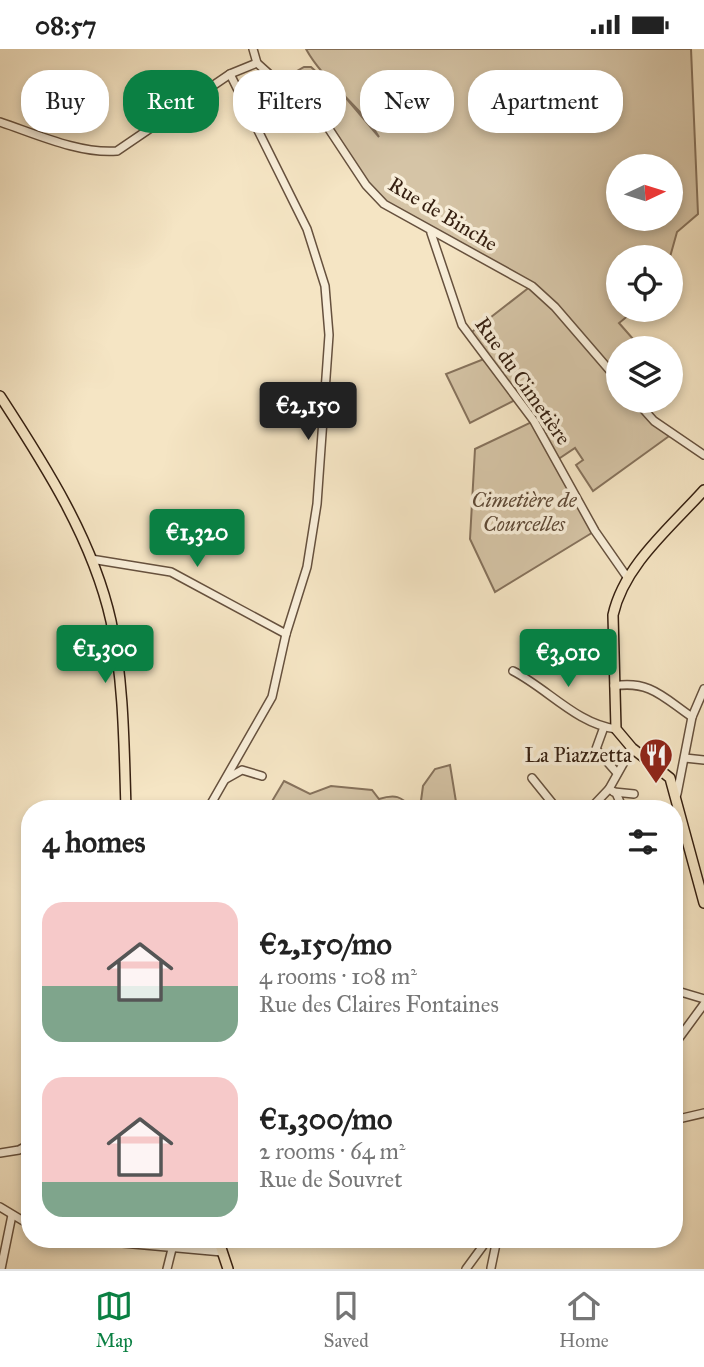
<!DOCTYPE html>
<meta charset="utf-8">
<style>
body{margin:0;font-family:"IM FELL Great Primer",serif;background:#f6f6f6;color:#222;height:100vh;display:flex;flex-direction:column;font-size:26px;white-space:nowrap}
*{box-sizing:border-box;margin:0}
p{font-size:23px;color:#767676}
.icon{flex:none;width:38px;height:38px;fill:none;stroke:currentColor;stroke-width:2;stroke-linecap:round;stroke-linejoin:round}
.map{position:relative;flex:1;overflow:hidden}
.sheet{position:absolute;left:21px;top:751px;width:662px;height:448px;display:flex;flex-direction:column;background:#fff;border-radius:28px;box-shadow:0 4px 10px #0003}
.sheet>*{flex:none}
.top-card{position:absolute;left:21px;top:21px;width:663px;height:63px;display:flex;gap:14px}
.needle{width:46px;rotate:86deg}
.tools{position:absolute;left:606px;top:105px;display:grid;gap:14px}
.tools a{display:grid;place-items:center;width:77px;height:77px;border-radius:50%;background:#fff;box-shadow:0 4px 10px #0003;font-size:35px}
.price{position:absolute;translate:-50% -60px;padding:0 16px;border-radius:7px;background:#0b8043;color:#fff;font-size:23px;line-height:46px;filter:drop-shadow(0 2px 4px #0008)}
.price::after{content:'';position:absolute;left:50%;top:42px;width:21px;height:16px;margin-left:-10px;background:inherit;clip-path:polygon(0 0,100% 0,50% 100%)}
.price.selected{background:#222;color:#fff}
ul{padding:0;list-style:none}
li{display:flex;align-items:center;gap:21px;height:175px;padding:0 21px}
li span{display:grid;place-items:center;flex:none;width:196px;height:140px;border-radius:21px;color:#555}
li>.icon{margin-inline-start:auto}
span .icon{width:84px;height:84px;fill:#fffc;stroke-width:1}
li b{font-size:30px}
h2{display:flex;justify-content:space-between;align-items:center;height:84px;padding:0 21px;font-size:30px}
.pill{padding:0 24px;border-radius:28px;background:#fff;box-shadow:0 4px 10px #0003;font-size:24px;line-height:63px}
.pill.selected{background:#0b8043;color:#fff}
.status{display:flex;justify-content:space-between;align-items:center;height:49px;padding:0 35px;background:#fff;direction:ltr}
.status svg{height:19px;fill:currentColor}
.tab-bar{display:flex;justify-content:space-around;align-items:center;height:98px;border-top:2px solid #e0e0e0;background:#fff;font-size:19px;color:#767676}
.tab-bar a{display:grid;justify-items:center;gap:4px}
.tab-bar .selected{color:#0b8043}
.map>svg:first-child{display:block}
.green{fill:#d5c4a6;stroke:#86725c;stroke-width:2;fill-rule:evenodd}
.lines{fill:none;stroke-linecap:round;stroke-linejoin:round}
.minor-casing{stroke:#66513e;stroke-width:10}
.major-casing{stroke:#362011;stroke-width:12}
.minor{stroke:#f8eed9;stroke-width:7}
.major{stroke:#f5e5c4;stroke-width:9}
.labels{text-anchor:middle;stroke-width:7;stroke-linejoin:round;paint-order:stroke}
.street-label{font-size:21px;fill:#362011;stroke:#f8eed9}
.park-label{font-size:21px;font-style:italic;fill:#5e4936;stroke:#f8eed9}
.poi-label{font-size:21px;fill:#362011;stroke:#f8eed9;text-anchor:end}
</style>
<div class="status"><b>08:57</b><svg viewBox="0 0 49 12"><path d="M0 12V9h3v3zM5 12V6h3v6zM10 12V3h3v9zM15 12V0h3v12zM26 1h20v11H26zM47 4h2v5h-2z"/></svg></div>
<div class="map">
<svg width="704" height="1220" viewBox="0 0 704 1220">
<rect width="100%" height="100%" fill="#f5e5c4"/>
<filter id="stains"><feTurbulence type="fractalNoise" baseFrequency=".00286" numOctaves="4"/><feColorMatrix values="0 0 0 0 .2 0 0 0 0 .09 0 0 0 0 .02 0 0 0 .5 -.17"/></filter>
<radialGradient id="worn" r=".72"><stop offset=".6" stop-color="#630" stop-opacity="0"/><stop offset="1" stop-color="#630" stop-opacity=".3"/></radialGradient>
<!-- green -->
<g class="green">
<path d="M306 0H691L698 165 677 183 670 208H618V261H635L619 274 641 299H618V320L613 325 618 331V352H636L672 385 593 442 576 416 583 411 575 399 557 411 595 482 495 543 470 490 475 400 534 372 517 350 470 374 446 325 484 310 468 286 531 237 379 151 328 72 283 30 304 18H311L346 49 379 88C360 56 324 33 306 0ZM618 117H670V170H618Z"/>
<path d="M450 716 457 759H420L423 737 435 720Z"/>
<path d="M284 732 310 745 331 737 372 741 379 750C395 745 401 747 412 759H268Z"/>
</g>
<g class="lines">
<!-- minor casing -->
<g class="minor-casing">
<g id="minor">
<path d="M253 0 257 14 327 77 366 136 384 155 532 237 555 258 618 331"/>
<path d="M0 73C36 85 79 105 117 102L230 25 257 14"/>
<path d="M431 184 462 276 534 372 595 482 627 528"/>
<path d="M636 352 654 372 704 406"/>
<path d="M91 510 171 523 286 585"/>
<path d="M513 622C548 640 577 675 616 680"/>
<path d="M614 637C650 631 664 649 692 668"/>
<path d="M604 678 596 700 617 724"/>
<path d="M685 709 704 711"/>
<path d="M532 729 557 760"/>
<path d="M226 730 242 721 262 727"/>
<path d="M609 740 616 744 623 760"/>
<path d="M614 743 634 745"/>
<path d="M677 745 692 668 704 640"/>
<path d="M208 760 272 648 286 585 307 518 317 455 329 286 325 237 307 180 230 25"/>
<path d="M590 760 609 740 632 699"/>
<path d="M674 941 704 950"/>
<path d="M674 996 704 955"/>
<path d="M674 1071 704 1064"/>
<path d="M0 1104 19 1101 30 1095"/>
<path d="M0 1158 30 1176"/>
<path d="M78 1190 222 1203"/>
<path d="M491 1219 497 1190"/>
<path d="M1 1220 12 1166"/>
<path d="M167 1220 172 1200"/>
<path d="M466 1220 488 1190"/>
</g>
</g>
<!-- major casing -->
<g class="major-casing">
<g id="major">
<path d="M0 347C45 416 93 491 111 572 124 633 124 698 126 760"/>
<path d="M704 441C671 478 624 516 613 566L616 680 632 699 670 729 704 854"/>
<path d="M218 1190 228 1220"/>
</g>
</g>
<!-- minor -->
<use href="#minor" class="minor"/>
<!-- major -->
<use href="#major" class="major"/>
</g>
<!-- icons -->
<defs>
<g id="restaurant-pin" transform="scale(1.75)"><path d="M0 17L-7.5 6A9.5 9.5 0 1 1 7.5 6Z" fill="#8f2418" stroke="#f8eed9"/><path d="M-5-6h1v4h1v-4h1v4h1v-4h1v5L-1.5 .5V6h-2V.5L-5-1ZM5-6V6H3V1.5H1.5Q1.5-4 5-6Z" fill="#fff"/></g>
</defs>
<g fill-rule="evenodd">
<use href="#restaurant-pin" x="656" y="706"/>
</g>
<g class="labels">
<!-- street labels -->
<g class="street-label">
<text transform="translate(443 165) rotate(31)" y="7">Rue de Binche</text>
<text transform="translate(523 332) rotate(55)" y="7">Rue du Cimetière</text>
</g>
<!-- park labels -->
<g class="park-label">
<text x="524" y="458">Cimetière de<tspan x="524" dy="24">Courcelles</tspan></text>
</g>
<!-- poi labels -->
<g class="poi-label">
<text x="632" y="713">La Piazzetta</text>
</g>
</g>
<rect width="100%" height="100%" filter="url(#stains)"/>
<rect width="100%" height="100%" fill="url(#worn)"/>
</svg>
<div class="tools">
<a><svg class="needle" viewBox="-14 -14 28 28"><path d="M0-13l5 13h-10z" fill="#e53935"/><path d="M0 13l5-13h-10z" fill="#767676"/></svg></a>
<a><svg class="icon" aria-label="locate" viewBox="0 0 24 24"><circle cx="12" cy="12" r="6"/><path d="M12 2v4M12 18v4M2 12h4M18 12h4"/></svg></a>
<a><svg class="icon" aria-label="layers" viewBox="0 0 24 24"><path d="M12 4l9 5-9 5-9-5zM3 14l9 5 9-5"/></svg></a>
</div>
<b class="price selected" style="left:308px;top:393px">€2,150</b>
<b class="price" style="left:197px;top:520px">€1,320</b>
<b class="price" style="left:105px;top:636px">€1,300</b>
<b class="price" style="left:568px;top:640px">€3,010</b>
<div class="top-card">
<a class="pill">Buy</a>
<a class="pill selected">Rent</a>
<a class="pill">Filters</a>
<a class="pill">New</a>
<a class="pill">Apartment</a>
</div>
<section class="sheet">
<h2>4 homes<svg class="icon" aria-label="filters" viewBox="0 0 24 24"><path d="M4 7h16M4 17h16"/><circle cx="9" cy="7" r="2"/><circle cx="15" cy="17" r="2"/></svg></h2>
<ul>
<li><span style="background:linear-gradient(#f6c9c9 60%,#7fa58c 0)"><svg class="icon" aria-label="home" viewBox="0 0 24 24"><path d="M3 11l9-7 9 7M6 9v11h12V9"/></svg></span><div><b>€2,150/mo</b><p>4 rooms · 108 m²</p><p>Rue des Claires Fontaines</p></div></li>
<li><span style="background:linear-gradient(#f6c9c9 75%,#7fa58c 0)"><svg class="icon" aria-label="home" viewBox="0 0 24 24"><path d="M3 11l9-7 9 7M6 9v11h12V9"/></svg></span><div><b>€1,300/mo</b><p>2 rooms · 64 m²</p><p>Rue de Souvret</p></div></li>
</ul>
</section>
</div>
<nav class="tab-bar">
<a class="selected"><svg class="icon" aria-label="map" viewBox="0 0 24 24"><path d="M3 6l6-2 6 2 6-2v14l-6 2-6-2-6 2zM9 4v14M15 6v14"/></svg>Map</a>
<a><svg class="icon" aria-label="saved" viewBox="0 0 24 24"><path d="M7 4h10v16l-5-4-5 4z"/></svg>Saved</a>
<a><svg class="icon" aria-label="home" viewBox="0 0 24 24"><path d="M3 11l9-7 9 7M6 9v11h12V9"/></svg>Home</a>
</nav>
